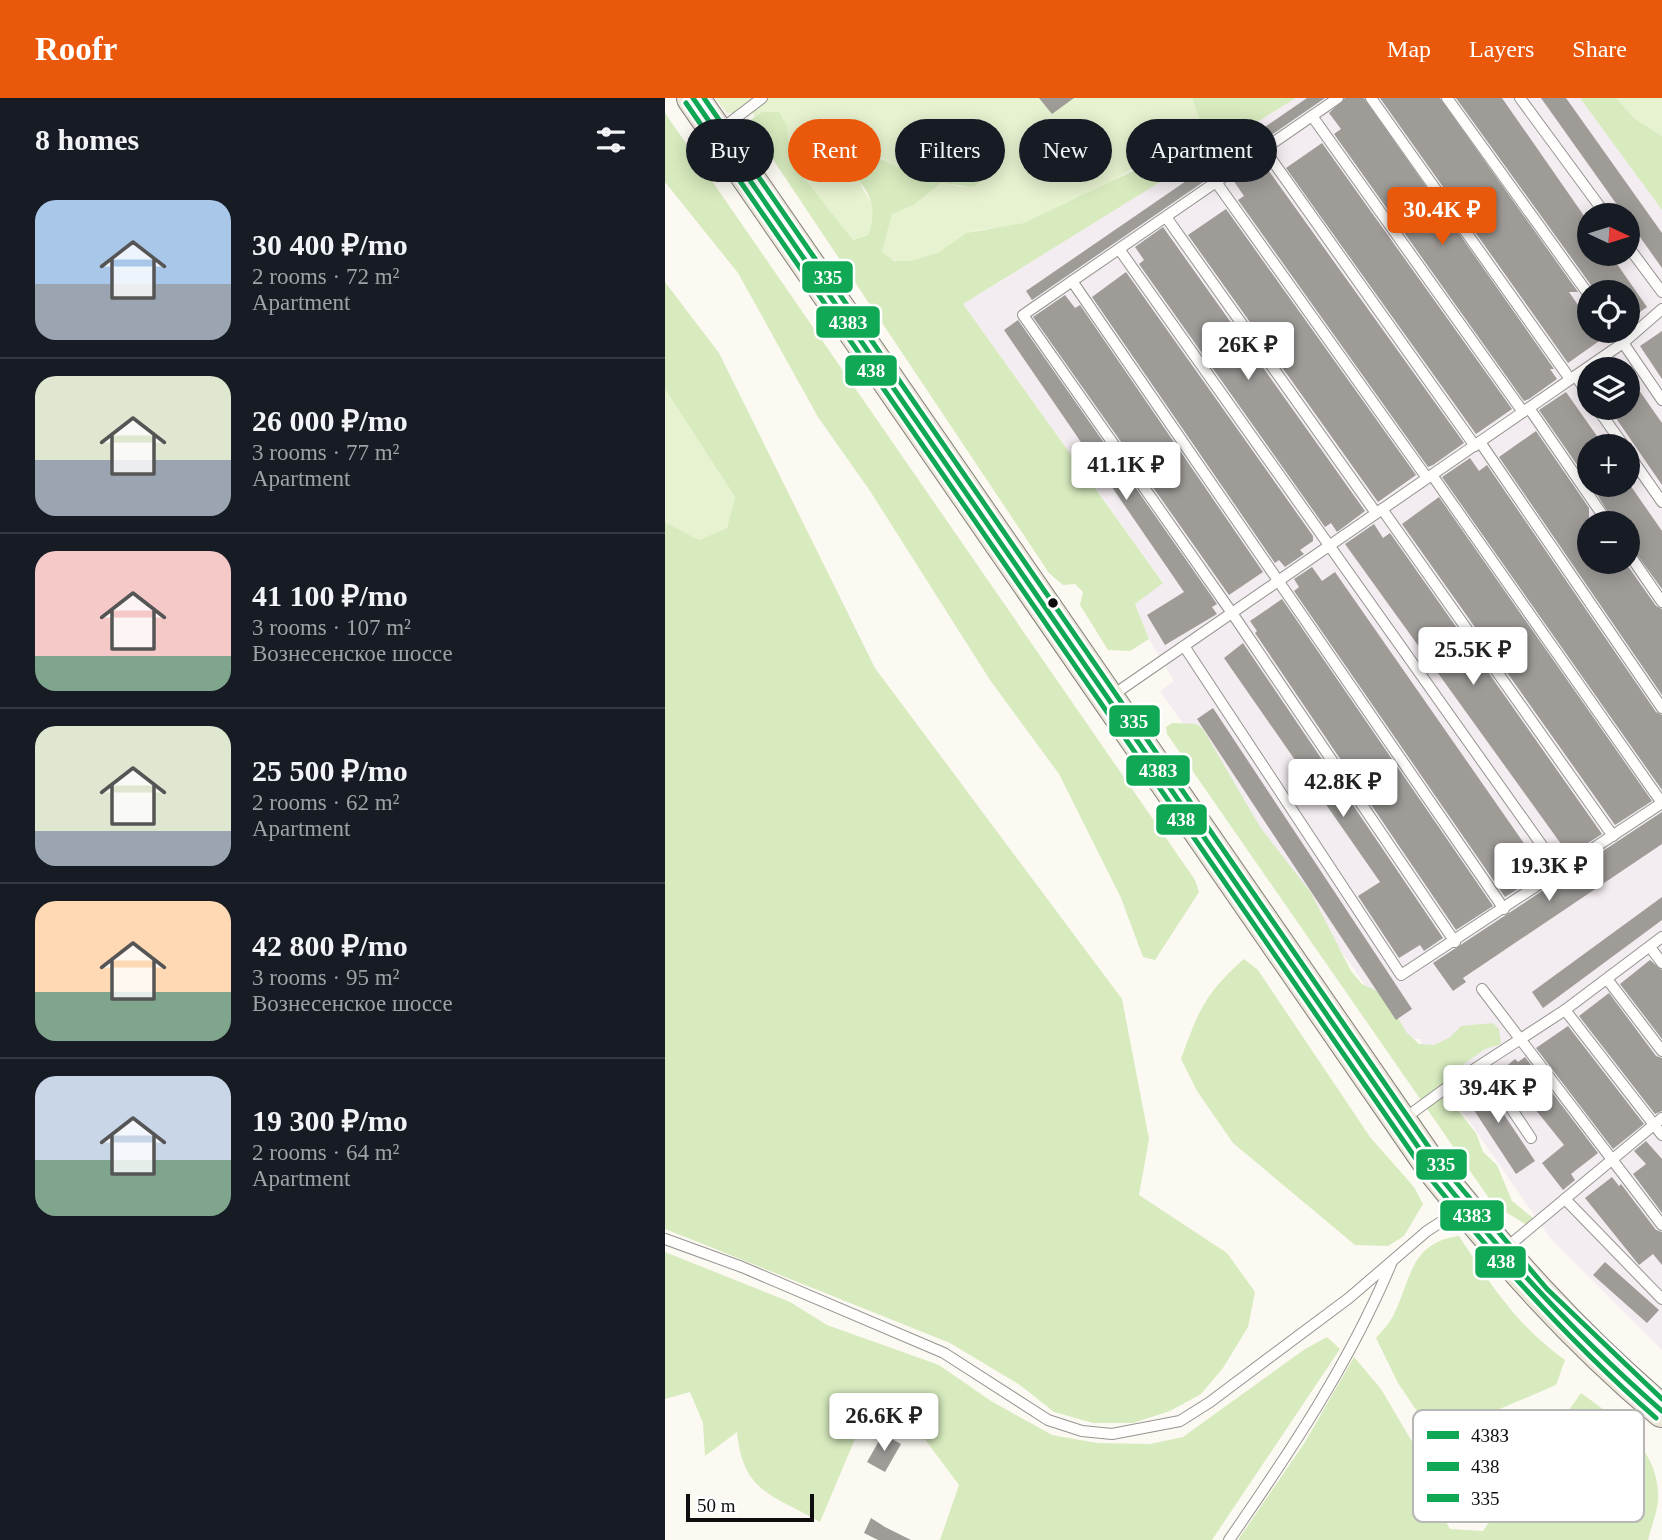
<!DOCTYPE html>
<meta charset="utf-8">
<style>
body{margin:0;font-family:"Times New Roman",serif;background:#242831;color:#f1f3f6;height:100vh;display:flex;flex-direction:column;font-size:26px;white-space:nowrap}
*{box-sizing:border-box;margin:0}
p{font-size:23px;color:#9ea1a6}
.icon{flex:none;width:38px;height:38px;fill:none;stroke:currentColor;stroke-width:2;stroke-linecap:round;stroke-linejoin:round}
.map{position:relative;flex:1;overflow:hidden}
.details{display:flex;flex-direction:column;background:#171b24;width:665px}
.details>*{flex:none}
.guide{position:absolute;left:21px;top:21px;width:665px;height:63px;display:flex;gap:14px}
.needle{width:46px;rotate:94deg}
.fabs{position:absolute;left:912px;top:105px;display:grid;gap:14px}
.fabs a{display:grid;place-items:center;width:63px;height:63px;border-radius:50%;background:#171b24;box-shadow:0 4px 18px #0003;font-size:35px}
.scale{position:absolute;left:21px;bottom:18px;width:128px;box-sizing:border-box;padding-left:7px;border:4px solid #0e0e0e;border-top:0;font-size:19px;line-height:24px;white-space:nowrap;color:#0e0e0e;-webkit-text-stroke:5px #fff;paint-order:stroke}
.price{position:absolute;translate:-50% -60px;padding:0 16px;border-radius:7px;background:#fff;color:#222;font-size:23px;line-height:46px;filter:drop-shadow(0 2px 4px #0008)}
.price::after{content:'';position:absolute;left:50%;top:42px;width:21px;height:16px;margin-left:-10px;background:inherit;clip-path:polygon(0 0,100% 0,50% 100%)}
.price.active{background:#ea580c;color:#fff}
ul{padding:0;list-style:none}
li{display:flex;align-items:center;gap:21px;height:175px;padding:0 35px}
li+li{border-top:2px solid #363941}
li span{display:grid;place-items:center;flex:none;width:196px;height:140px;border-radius:21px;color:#555}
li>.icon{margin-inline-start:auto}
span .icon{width:84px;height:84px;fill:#fffc;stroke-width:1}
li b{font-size:30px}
h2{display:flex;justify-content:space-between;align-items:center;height:84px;padding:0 35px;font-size:30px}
.pill{padding:0 24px;border-radius:32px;background:#171b24;box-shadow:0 4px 18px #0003;font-size:24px;line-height:63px}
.pill.active{background:#ea580c;color:#fff}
header{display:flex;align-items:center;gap:42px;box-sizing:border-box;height:98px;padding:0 35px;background:#ea580c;color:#fff}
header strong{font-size:33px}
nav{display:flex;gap:38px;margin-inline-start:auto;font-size:24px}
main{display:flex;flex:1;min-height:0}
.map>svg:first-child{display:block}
.industrial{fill:#f3ecf0;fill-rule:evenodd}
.green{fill:#e7f2d0}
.forest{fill:#d7ebbe}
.building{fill:#9f9c98}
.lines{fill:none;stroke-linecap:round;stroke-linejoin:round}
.service-casing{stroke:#959491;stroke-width:12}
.primary-casing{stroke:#82817e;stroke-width:34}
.service{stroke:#fffefd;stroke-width:10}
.primary{stroke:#ede7d8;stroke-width:32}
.bus-1-casing{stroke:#fff;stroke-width:10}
.bus-2-casing{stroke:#fff;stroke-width:10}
.bus-3-casing{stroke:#fff;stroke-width:10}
.bus-1{stroke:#10a855;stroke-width:5}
.bus-2{stroke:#10a855;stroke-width:5}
.bus-3{stroke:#10a855;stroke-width:5}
.bus-dot{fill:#0e0e0e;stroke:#fff;stroke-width:2.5}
.key{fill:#fff;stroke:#b7b7b7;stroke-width:2}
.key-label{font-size:19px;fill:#0e0e0e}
.line-badge{stroke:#fff;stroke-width:2.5}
.badge-label{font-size:19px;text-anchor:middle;font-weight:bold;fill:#fff}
</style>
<header>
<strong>Roofr</strong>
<nav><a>Map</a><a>Layers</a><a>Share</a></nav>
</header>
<main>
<section class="details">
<h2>8 homes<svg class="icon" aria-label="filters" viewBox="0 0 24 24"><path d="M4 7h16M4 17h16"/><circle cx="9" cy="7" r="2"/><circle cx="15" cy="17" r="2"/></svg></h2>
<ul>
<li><span style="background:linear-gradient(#a9c7e8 60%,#9aa5b1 0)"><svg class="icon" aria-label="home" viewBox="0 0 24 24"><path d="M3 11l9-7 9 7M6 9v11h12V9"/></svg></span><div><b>30 400 ₽/mo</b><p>2 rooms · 72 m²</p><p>Apartment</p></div></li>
<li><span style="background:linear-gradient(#dfe7d0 60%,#9aa5b1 0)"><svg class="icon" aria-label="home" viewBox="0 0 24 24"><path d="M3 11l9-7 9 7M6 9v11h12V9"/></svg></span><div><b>26 000 ₽/mo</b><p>3 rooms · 77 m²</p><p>Apartment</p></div></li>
<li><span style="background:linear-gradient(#f6c9c9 75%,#7fa58c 0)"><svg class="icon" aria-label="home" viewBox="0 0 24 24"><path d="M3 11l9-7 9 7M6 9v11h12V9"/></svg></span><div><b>41 100 ₽/mo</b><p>3 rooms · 107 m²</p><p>Вознесенское шоссе</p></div></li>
<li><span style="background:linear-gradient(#dfe7d0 75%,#9aa5b1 0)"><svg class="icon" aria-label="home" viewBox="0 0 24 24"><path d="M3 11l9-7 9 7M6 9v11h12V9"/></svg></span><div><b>25 500 ₽/mo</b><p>2 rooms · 62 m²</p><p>Apartment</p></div></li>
<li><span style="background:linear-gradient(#ffd9b3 65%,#7fa58c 0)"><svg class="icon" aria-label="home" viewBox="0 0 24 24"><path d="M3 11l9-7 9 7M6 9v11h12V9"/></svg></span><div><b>42 800 ₽/mo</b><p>3 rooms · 95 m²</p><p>Вознесенское шоссе</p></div></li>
<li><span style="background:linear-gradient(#c9d6e8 60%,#7fa58c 0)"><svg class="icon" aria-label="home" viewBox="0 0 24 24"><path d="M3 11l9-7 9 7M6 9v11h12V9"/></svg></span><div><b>19 300 ₽/mo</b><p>2 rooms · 64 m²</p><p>Apartment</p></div></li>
</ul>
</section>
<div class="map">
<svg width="997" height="1442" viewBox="0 0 997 1442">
<rect width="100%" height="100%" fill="#fcf9f2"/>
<!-- industrial -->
<path class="industrial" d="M631 0H915L997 112V1252L885 1140 757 955 756 941 737 940 495 593 509 583 484 541 470 506 498 484 298 206ZM924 117H962V156H924ZM924 194H962V233H924ZM924 271H962V310H924ZM924 348H962V387H924ZM924 425H962V464H924Z"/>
<!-- green -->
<g class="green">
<path d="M50 0H527L536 27C480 65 423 100 359 125 341 132 321 128 302 135 294 138 288 146 281 151 264 162 232 172 217 154L227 116 249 107 276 85 300 89 314 59 299 65C285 53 281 47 262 48L240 71 231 70 217 60 194 76C195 102 218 97 203 137L188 142 126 63 122 28 97 14 90 19 82 7 71 15H62Z"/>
<path d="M951 0H997V38L970 21Z"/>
<path d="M0 291 70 399 62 430 34 442 0 424Z"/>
</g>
<!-- forest -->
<g class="forest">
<path d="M527 0H631L298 206 498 485 470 506 484 541 465 553 443 552 415 507 418 494 410 486 398 487 384 475 83 24 97 14H114L122 28 126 63 188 142 203 137C211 116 209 100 194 83L197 67 202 60C217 56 225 69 240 71L262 48C281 47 285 53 299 65L314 59 322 63 321 78 309 89 276 85 249 107 227 116 217 154 229 163H246L273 155 301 135 359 125 472 71 536 27Z"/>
<path d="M915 0H951L970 21 997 38V112Z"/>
<path d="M0 15 530 782 534 794 490 862 478 859 456 800 394 676 325 582 205 393 153 319 73 175 0 84Z"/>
<path d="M0 184 54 255 210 570 457 901 484 1041 474 1097 562 1155 590 1194 583 1229 558 1270 536 1296 505 1313 468 1325H428L389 1314 355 1287 285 1245 0 1131V424L34 442 62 430 70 399 0 291Z"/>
<path d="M507 625 531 626 538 631 595 729 646 795 686 873 697 886 712 893 724 904 741 934 754 946 769 947 784 940 796 928 828 925 834 931 836 946 820 951 786 975 777 992 811 1035 818 1054 832 1067 847 1103 868 1120 862 1127 828 1106 502 636 501 629Z"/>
<path d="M579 861 593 872 705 1039 749 1089 758 1106 739 1138 723 1148 690 1147 568 1045 532 993 516 961C533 914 540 895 579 861Z"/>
<path d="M794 1138C825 1186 853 1229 900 1262L891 1287 823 1316 786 1351 760 1325 733 1285 711 1240C717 1233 724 1226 728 1218 747 1181 744 1145 794 1138Z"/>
<path d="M0 1154 125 1204 162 1227 274 1267 326 1303 387 1337 432 1345 485 1346 518 1339 640 1251 662 1239 675 1251 547 1442H275L294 1387 253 1332 205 1323 195 1329 155 1424C107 1396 78 1395 72 1334L40 1358 38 1325 25 1294 0 1301Z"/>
<path d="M689 1259 716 1291 769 1381 764 1394 785 1431 818 1433 916 1295C951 1320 995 1352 993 1400 993 1413 986 1429 983 1442H573L640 1344Z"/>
</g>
<!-- building -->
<g class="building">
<path d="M374 0H409L387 16Z"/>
<path d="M642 0H660L367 202 361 193Z"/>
<path d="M680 0H699L889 271H885L892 281 864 301 859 303 669 36 676 31 664 15Z"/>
<path d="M715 0H775L913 194H904L924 223V233H931L937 241 903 265Z"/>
<path d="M791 0H837L924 125V156H945L982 209 962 223V194H931Z"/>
<path d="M876 0H901L997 135V170Z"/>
<path d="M657 45 847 311 811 336 621 70Z"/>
<path d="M596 62 799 345 768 367 763 369 573 102 579 98 568 82Z"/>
<path d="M561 111 751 377 713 404 523 137Z"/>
<path d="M498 129 700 413 672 434 666 425 660 429 474 166 479 162 470 149Z"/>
<path d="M461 174 648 438V443L635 452 639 456 620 469 614 462 610 465 427 199Z"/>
<path d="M400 197 410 210 415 207 598 474 564 497 368 219Z"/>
<path d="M353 222 552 506 547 509 552 516 500 547 482 517 519 494 339 232Z"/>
<path d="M997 233V281L975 248Z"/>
<path d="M962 275 997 325V387L944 310H962Z"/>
<path d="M901 294 939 348H924V384L874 312Z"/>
<path d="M871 333 924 410V464H960L991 508 997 511V597L834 359Z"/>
<path d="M805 360 814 373 822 367 991 614 997 617V692L777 379Z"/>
<path d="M926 387H965L997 433V491L962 443V425H950Z"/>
<path d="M774 399 987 703 950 727 737 426Z"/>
<path d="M709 426 718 440 725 435 937 736 904 757 680 446Z"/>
<path d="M647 469 657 483 670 474 879 774 840 799 629 493 634 489 629 481Z"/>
<path d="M617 501 828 808 791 832 590 535 592 533 585 523Z"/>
<path d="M578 545 778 840 759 853 755 847 734 860 693 798 715 784 559 560Z"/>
<path d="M548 610 747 911 731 922 532 621Z"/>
<path d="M997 714V746L798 880 801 884 788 893 768 865Z"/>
<path d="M997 799V822L878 910 867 894Z"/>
<path d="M985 862 997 872V941L955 886Z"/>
<path d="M944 895 991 958 997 960V1013L990 1016 914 918Z"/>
<path d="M903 928 979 1026 948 1051 871 950Z"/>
<path d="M860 959 933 1055 906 1076 910 1082 898 1092 877 1065 899 1047 838 971 850 961 853 964Z"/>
<path d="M814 979 870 1063 851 1076 795 991Z"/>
<path d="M981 1043 997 1061V1115L968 1076 981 1066 969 1053Z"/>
<path d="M947 1079 954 1088 956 1086 991 1132 997 1134V1167L988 1156 974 1167 920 1100Z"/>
<path d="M940 1164 994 1212 982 1225 928 1177Z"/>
<path d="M218 1336 236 1346 220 1374 202 1364Z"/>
<path d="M206 1420 220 1429 246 1442H213L199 1435Z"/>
</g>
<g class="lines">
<!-- service casing -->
<g class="service-casing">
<g id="service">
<path d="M673 0 358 217 567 515 790 844"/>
<path d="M706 0 905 281"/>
<path d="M782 0 924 197"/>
<path d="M855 0 941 117"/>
<path d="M647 18 858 314"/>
<path d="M55 32 97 0"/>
<path d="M599 51 810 348"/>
<path d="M551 84 762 380"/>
<path d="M501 119 711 415"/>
<path d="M962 147 997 194"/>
<path d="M454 151 895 773"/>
<path d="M407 183 839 811"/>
<path d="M950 233 997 302"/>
<path d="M911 278 924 298"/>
<path d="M864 310 943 425"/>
<path d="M932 310 959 348"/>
<path d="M815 344 997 610"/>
<path d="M962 354 997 404"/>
<path d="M767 377 997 705"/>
<path d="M717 411 948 738"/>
<path d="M962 453 997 504"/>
<path d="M519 548 736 877 997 705"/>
<path d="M445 599 958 245 997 211"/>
<path d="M985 849 997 865"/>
<path d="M942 881 997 953"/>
<path d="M817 891 997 1127"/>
<path d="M900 912 997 1037"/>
<path d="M817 967 866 1040"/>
<path d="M740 1020 788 985 900 912 997 839"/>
<path d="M900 1101 997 1201"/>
<path d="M0 1141 77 1169 279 1255 383 1322 417 1333 447 1336 515 1323 545 1304 684 1200 762 1133 796 1111"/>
<path d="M841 1150 997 1020"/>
<path d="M564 1442C625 1354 684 1266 726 1166"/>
</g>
</g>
<!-- primary casing -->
<g class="primary-casing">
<path id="primary" d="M28 0 767 1069C840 1160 907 1237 997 1313"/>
</g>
<!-- service -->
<use href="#service" class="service"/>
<!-- primary -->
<use href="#primary" class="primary"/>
<!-- bus-1 casing -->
<g class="bus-1-casing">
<path id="bus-1" d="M28 0 767 1069C838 1157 912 1239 997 1313"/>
</g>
<!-- bus-2 casing -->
<g class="bus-2-casing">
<path id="bus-2" d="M21 5 760 1074C831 1162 906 1245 991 1320"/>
</g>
<!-- bus-3 casing -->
<g class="bus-3-casing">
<path id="bus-3" d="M39 0 774 1064 882 1191 997 1301"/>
</g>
<!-- bus-1 -->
<use href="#bus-1" class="bus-1"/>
<!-- bus-2 -->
<use href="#bus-2" class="bus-2"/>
<!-- bus-3 -->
<use href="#bus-3" class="bus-3"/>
</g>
<!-- markers -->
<circle class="bus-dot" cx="388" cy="505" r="6"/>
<!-- legend -->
<rect x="748" y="1312" width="231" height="112" rx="10" class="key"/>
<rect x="762" y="1333" width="32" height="8" fill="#10a855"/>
<rect x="762" y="1364" width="32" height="9" fill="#10a855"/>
<rect x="762" y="1396" width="32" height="8" fill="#10a855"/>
<g class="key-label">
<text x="806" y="1344">438З</text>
<text x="806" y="1375">438</text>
<text x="806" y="1407">335</text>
</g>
<g class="line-badge">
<rect x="136" y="162" width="53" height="34" rx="7" fill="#10a855"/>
<rect x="150" y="207" width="66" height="34" rx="7" fill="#10a855"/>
<rect x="179" y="256" width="54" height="33" rx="7" fill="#10a855"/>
<rect x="443" y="606" width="53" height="34" rx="7" fill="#10a855"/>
<rect x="460" y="656" width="66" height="33" rx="7" fill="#10a855"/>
<rect x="490" y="705" width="53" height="33" rx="7" fill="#10a855"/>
<rect x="750" y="1050" width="53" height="33" rx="7" fill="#10a855"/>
<rect x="774" y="1101" width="66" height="33" rx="7" fill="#10a855"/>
<rect x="809" y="1147" width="53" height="34" rx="7" fill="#10a855"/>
</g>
<g class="badge-label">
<text x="163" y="186">335</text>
<text x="183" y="231">438З</text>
<text x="206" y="279">438</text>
<text x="469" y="630">335</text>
<text x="493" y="679">438З</text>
<text x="516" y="728">438</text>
<text x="776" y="1073">335</text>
<text x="807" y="1124">438З</text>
<text x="836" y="1170">438</text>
</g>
</svg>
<div class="fabs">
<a><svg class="needle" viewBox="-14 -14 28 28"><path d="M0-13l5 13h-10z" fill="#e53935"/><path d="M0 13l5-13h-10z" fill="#9ea1a6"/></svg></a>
<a><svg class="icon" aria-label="locate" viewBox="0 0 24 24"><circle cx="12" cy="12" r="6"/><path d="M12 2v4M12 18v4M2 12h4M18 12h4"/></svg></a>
<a><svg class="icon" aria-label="layers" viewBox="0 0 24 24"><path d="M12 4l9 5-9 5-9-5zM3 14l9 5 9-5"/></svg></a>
<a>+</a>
<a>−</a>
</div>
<div class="scale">50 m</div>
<b class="price active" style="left:777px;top:149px">30.4K ₽</b>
<b class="price" style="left:583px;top:284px">26K ₽</b>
<b class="price" style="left:461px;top:404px">41.1K ₽</b>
<b class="price" style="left:808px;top:589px">25.5K ₽</b>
<b class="price" style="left:678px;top:721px">42.8K ₽</b>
<b class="price" style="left:884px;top:805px">19.3K ₽</b>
<b class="price" style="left:833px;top:1027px">39.4K ₽</b>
<b class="price" style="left:219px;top:1355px">26.6K ₽</b>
<div class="guide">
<a class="pill">Buy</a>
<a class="pill active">Rent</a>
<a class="pill">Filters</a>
<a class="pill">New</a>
<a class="pill">Apartment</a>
</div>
</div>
</main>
